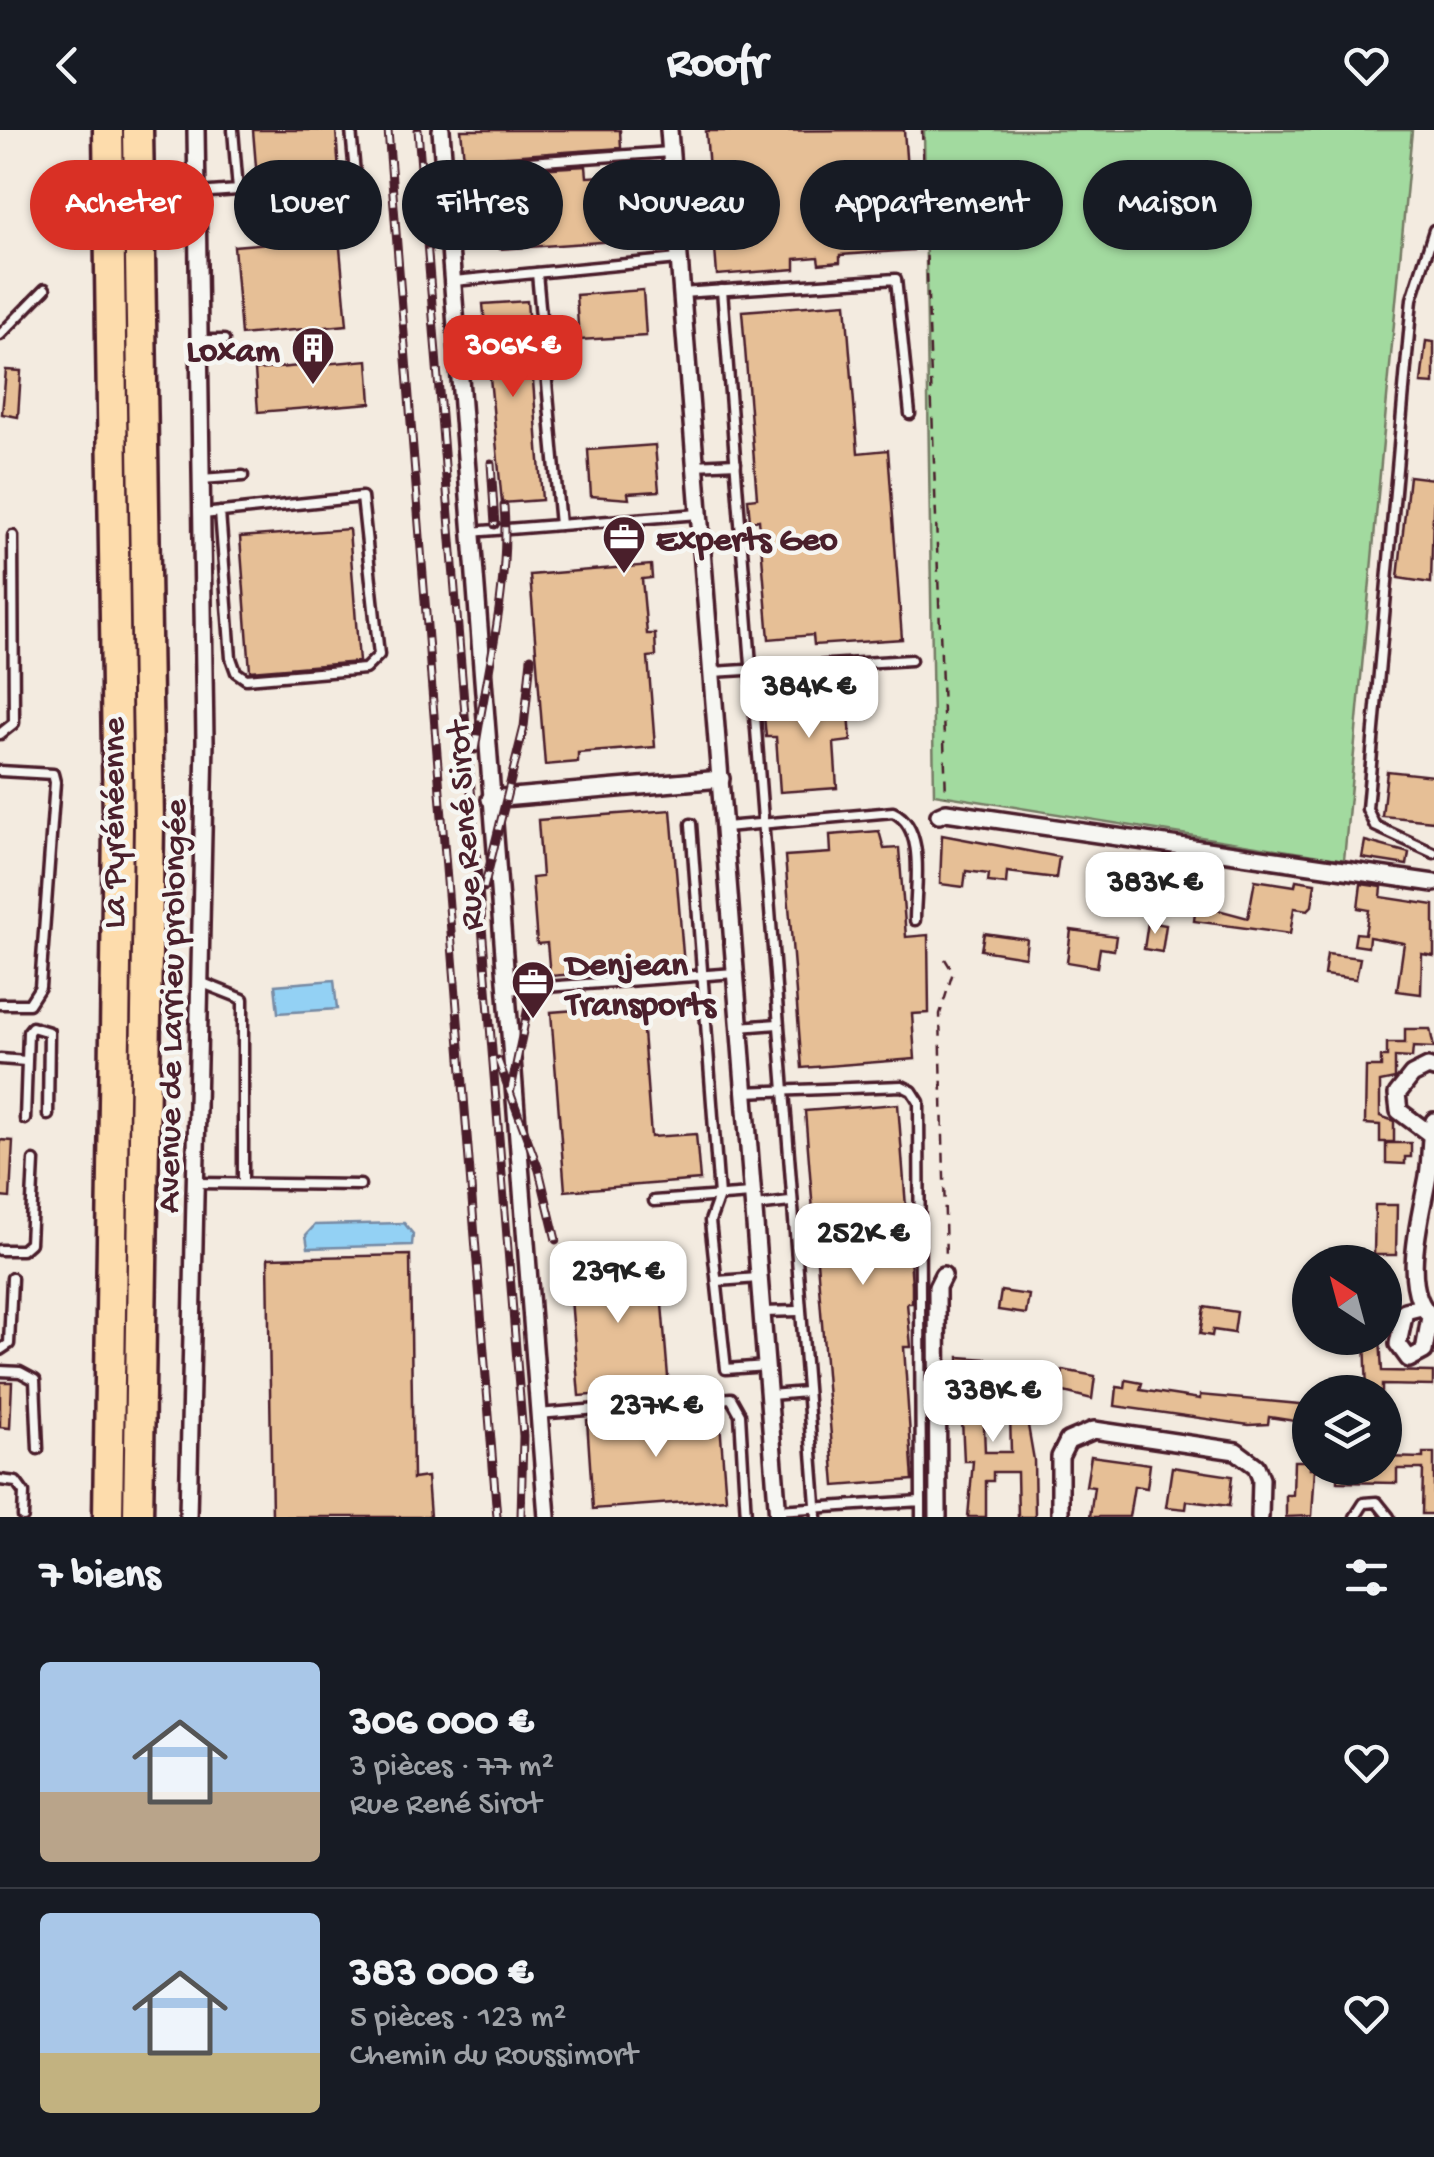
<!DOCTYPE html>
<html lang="fr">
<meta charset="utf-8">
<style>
body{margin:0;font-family:"Gochi Hand",sans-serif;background:#242831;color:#f1f3f6;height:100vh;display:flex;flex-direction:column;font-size:38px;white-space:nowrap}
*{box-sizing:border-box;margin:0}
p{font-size:32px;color:#9ea1a6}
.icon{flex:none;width:55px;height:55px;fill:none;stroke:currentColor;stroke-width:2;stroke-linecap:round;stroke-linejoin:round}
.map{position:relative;height:1387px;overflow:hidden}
.sheet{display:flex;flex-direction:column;background:#171b24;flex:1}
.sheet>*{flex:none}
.guide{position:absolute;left:30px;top:30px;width:1375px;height:90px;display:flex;gap:20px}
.needle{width:65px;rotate:324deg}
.controls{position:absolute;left:1292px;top:1115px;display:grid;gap:20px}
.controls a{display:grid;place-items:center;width:110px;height:110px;border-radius:50%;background:#171b24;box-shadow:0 2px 8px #0004;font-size:50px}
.price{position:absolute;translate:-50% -85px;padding:0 22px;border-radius:20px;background:#fff;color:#222;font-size:32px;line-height:65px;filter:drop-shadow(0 2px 5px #0008)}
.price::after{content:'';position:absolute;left:50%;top:60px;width:30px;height:22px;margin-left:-15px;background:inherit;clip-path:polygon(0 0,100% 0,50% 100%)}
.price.active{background:#d93025;color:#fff}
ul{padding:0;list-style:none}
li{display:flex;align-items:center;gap:30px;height:250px;padding:0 40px}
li+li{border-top:2px solid #363941}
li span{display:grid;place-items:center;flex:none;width:280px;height:200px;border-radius:10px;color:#555}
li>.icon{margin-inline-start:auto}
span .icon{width:120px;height:120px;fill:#fffc;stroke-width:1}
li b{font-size:42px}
h2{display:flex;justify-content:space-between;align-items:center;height:120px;padding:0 40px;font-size:42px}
.pill{padding:0 35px;border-radius:45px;background:#171b24;box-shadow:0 2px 8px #0004;font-size:35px;line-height:90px}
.pill.active{background:#d93025;color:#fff}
header{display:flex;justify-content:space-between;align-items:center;height:130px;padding:0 40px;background:#171b24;font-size:45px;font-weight:700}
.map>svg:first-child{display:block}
.green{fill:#a2da9f;stroke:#767c65;stroke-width:2.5}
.water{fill:#93d1f4;stroke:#768aa4;stroke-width:2.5}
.building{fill:#e6bf96;stroke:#4a1f2b;stroke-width:2.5}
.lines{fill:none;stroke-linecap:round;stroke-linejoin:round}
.lane-casing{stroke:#4a1f2b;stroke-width:15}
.street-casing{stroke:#4a1f2b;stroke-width:22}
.highway-casing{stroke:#4a1f2b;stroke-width:35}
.path{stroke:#4a1f2b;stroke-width:2.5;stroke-dasharray:10 8;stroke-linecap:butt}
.lane{stroke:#f6f6f2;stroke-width:8}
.street{stroke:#f6f6f2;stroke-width:15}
.highway{stroke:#fddcac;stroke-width:28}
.rail-casing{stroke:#4a1f2b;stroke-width:9}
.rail{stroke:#f6f6f2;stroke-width:5;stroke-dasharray:15;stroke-linecap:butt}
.labels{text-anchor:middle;stroke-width:9;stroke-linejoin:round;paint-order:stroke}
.poi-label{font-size:35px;font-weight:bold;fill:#4a1f2b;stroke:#f6f6f2;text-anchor:start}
.street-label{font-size:35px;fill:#4a1f2b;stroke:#f6f6f2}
</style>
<header><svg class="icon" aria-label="back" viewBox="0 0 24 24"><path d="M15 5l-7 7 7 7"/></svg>Roofr<svg class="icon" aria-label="heart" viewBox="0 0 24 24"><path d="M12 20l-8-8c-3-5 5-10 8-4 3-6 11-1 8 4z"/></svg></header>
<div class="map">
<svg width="1434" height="1387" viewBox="0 0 1434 1387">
<rect width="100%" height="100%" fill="#f3ebe0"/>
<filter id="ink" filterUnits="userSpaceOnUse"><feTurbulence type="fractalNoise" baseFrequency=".01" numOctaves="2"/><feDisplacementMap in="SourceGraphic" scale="20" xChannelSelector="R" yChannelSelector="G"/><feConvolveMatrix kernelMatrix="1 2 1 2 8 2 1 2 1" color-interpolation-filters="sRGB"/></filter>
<g filter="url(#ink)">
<!-- green -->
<path class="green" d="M924 0H1412L1344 730 934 664Z"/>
<!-- water -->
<g class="water">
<path d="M334 850 337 879 278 883 275 855Z"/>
<path d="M404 1093 413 1104 412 1115 308 1118 306 1105 315 1095Z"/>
</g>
<!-- building -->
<g class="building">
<path d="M253 0H336L340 57 258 61Z"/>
<path d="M461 0H620L621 18 464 29Z"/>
<path d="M904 0 913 120 840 125V132L819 134 818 127 795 129V139L717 145 706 1Z"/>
<path d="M586 36 587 47 622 45 629 110 500 119 499 106 506 105 502 41Z"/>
<path d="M339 107 347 195 241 205 234 116Z"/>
<path d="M643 160 646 206 579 210 576 165Z"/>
<path d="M527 171 542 370 502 373 483 174Z"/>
<path d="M846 173 858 323 888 320 902 509 814 515 813 505 769 509 759 390 750 391 748 369 757 368 742 181Z"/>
<path d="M1426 211 1434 212V254L1421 253Z"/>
<path d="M368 230 371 273 258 282 255 240Z"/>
<path d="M6 240 21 241 18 287 2 284Z"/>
<path d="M655 315 659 361 628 363 629 369 591 366 588 320Z"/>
<path d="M1409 346 1434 349 1431 453 1398 448Z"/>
<path d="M349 399 359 532 250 541 240 407Z"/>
<path d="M651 435 652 448 642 449 647 504H655L656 526 648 527 655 617 578 623V632L545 635 530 445Z"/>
<path d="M848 567 851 611 834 613 837 658 780 662 776 607H766L764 586 774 585 773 573Z"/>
<path d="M1387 641 1434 646V691L1382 686Z"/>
<path d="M671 680 684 836 550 846 547 813 537 814 532 748 542 747 538 690Z"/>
<path d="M879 701 884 719 899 718 906 807 928 805 929 883 912 884 915 929 802 938 785 726 831 723 830 705Z"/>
<path d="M942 705 1059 727 1056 748 1007 742 1006 754 988 752 989 744 966 741 964 757 940 754Z"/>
<path d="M1365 711 1409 723 1407 735 1362 728Z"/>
<path d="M1098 739 1130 744 1126 779 1110 777 1112 759 1095 757Z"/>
<path d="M1255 750 1295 756 1296 750 1315 753 1312 776 1308 780 1294 778 1290 804 1194 791 1196 774 1248 788Z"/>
<path d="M1361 754 1382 757 1381 767 1434 775V826L1422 824 1421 864 1397 861 1404 813 1369 807 1368 817 1354 815 1356 803 1365 804 1369 780 1358 778Z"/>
<path d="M1148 792 1166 795 1162 822 1144 819Z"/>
<path d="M1071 800 1116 806 1114 820 1100 818 1097 837 1067 832Z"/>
<path d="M984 803 1027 809 1025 827 981 820Z"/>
<path d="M1327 824 1360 828 1356 849 1324 845Z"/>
<path d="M641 875 651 1007 696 1004 700 1050 565 1061 551 882Z"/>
<path d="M1405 899H1430L1434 918 1413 917 1412 928 1395 927V949L1380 952V986L1394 991V1012H1380V995L1365 994 1366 937H1381V927H1387V913H1405Z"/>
<path d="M898 974 912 1154V1173H907L911 1217H904L913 1350 835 1356 805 981Z"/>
<path d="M0 1010 13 1011 10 1068 0 1067Z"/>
<path d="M1386 1013H1411V1027H1405V1034L1386 1033Z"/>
<path d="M1375 1075H1397L1396 1125H1374Z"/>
<path d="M410 1125 413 1349 427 1347 430 1387H272L268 1128Z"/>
<path d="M658 1126 669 1259 579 1266 568 1132Z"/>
<path d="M1001 1161 1029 1165 1026 1184 998 1180Z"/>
<path d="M1204 1177 1237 1182 1234 1203 1213 1200 1212 1206 1200 1204Z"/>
<path d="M1365 1208H1380L1382 1241 1433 1242V1256L1382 1255V1262H1367Z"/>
<path d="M959 1227 986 1229V1245H982L985 1322H1011L1010 1285 1026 1284 1034 1330 1035 1387H1018L1017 1342H993V1351H986V1387H968L973 1331H964Z"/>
<path d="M1009 1237H1040L1041 1255H1009Z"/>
<path d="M1063 1240 1095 1246 1092 1269 1060 1261Z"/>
<path d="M1126 1250 1142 1253 1140 1260 1200 1269V1265L1310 1275V1310L1293 1307 1295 1291 1269 1287 1268 1294 1249 1295 1115 1276 1117 1257 1125 1258Z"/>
<path d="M0 1252H12L10 1298 0 1297Z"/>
<path d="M719 1280 726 1369 593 1379 587 1290Z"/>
<path d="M1423 1323H1434V1384H1422L1423 1339H1397V1353L1338 1352V1338H1385V1327L1423 1328Z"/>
<path d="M1091 1326 1150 1334 1147 1358 1134 1356 1129 1387H1090L1094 1357 1086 1356Z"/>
<path d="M1294 1331H1310V1338H1315L1312 1386 1286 1387V1365H1293Z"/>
<path d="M1172 1337 1232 1346 1229 1376 1187 1371 1186 1379 1166 1377Z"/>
</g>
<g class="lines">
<!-- lane casing -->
<g class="lane-casing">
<g id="lane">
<path d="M481 35 483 57"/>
<path d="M445 38 670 22"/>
<path d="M238 60 253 69 347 64 356 55 351 0"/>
<path d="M197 63 238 60 233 0"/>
<path d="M1434 100 1412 169 1367 679 1375 696 1434 723"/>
<path d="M537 143 560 395"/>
<path d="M454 151 678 129"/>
<path d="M722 160 817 1387"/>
<path d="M681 163 896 149 910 284"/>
<path d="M0 205 45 159"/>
<path d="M199 210H224"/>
<path d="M695 335 736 333"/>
<path d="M201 349 243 346"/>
<path d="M203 384C256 378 309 373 362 367L379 525 365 539 246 549 236 542 231 528 220 382"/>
<path d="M470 402 699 384"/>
<path d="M712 542 911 530"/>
<path d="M0 604 14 593 13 406"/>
<path d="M0 641 53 644 55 652 40 857 29 874H0"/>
<path d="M691 694 719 1066 710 1091 726 1239 766 1236"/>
<path d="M725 697 893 682C927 698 915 757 915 790"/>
<path d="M200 852 243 869V1053"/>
<path d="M505 860 735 843"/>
<path d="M739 897 778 894"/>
<path d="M0 929 26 931"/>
<path d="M743 962 902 956 912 961 919 972 921 1371"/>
<path d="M25 989 28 902 32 897 49 902 48 985"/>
<path d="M195 1053 360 1055"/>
<path d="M654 1071 751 1064"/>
<path d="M755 1076 790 1072"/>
<path d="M0 1120H22L30 1113 34 1031"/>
<path d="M718 1151 758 1148"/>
<path d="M763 1182 798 1181"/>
<path d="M0 1220 9 1214 12 1148"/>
<path d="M0 1241 20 1242 35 1250 38 1319"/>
<path d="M770 1265 806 1262"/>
<path d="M538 1284 731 1268 740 1284 746 1387"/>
<path d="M0 1350 16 1352 24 1363 23 1387"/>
<path d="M778 1380 921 1371V1387"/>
<path d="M1355 1387 1364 1373 1377 1372 1389 1387"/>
</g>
</g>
<!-- street casing -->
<g class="street-casing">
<g id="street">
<path d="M441 0 547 1387"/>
<path d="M669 0 778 1387"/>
<path d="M490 669 721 649"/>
<path d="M939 685 946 682 1434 753"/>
<path d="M1434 991C1429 1009 1431 1028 1428 1046 1422 1082 1397 1164 1434 1188"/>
<path d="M1430 1004 1399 981 1397 964 1412 945 1428 937 1434 939"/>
<path d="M1421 1177 1405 1181 1398 1214 1409 1229 1424 1221 1430 1187"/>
<path d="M188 1387 205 611 196 0"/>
<path d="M938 1387 937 1157 943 1145"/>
<path d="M1060 1387V1327L1068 1311 1094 1300 1236 1321 1256 1336 1261 1349 1260 1387"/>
</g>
</g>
<!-- highway casing -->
<g class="highway-casing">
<g id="highway">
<path d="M108 0 118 697 108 1387"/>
<path d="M138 0 149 693 138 1387"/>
</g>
</g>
<!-- path -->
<g class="path">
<path d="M922 0 946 666"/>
<path d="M945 829 953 842 940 884 946 1129"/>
</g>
<!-- lane -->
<use href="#lane" class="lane"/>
<!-- street -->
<use href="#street" class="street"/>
<!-- highway -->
<use href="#highway" class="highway"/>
<!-- rail casing -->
<g class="rail-casing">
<g id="rail">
<path d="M388 0 497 1387"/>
<path d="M418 0 523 1306 521 1387"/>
<path d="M491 333 495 395"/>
<path d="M475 620C487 541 510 456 504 376"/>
<path d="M484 758 524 597 531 528"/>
<path d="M498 930 539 1040 556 1110"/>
<path d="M510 964 536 839"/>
</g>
</g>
<!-- rail -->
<use href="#rail" class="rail"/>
</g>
</g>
<!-- icons -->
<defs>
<g id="building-pin" transform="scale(2.25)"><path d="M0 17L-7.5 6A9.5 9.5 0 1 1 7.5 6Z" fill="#4a1f2b" stroke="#f6f6f2"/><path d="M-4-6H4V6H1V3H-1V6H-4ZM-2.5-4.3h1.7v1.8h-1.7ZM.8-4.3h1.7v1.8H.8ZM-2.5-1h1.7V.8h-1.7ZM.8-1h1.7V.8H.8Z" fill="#fff"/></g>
<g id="office-pin" transform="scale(2.25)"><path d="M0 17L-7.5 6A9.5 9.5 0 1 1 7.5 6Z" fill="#4a1f2b" stroke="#f6f6f2"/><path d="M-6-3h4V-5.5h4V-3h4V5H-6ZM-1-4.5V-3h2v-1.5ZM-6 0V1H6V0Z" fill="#fff"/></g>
</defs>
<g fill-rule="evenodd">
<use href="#building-pin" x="313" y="218"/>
<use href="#office-pin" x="624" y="407"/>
<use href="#office-pin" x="533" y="852"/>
</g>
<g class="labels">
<!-- poi labels -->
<g class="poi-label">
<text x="280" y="230" text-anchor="end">Loxam</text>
<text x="656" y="419">Experts Geo</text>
<text x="566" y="844">Denjean<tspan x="566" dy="40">Transports</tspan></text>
</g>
<!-- street labels -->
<g class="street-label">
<text transform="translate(111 693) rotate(-90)" y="12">La Pyrénéenne</text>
<text transform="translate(462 696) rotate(-94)" y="12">Rue René Sirot</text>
<text transform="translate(169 876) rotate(-89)" y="12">Avenue de Larrieu prolongée</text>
</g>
</g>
</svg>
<div class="controls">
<a><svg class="needle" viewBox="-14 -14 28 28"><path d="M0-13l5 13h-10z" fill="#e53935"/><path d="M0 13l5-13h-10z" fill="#9ea1a6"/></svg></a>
<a><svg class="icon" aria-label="layers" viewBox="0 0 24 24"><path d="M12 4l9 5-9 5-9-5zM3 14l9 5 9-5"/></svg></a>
</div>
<b class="price active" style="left:513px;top:270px">306K €</b>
<b class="price" style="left:809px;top:611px">384K €</b>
<b class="price" style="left:1155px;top:807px">383K €</b>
<b class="price" style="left:863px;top:1158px">252K €</b>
<b class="price" style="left:618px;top:1196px">239K €</b>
<b class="price" style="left:993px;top:1315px">338K €</b>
<b class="price" style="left:656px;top:1330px">237K €</b>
<div class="guide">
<a class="pill active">Acheter</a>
<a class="pill">Louer</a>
<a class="pill">Filtres</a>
<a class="pill">Nouveau</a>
<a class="pill">Appartement</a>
<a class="pill">Maison</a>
</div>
</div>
<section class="sheet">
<h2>7 biens<svg class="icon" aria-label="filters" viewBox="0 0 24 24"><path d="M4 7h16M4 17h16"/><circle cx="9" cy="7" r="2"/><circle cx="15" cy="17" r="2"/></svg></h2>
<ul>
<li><span style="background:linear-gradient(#a9c7e8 65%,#b9a48a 0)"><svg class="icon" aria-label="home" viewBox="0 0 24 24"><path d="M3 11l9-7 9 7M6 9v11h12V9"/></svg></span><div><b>306 000 €</b><p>3 pièces · 77 m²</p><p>Rue René Sirot</p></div><svg class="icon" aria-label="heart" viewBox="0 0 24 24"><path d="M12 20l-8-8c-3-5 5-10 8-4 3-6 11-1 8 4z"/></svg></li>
<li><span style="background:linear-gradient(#a9c7e8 70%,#c2b280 0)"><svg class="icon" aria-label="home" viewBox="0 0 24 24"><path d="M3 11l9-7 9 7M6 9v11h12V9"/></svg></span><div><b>383 000 €</b><p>5 pièces · 123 m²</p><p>Chemin du Roussimort</p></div><svg class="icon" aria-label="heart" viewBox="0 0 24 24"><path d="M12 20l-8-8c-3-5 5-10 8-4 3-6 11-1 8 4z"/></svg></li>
</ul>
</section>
